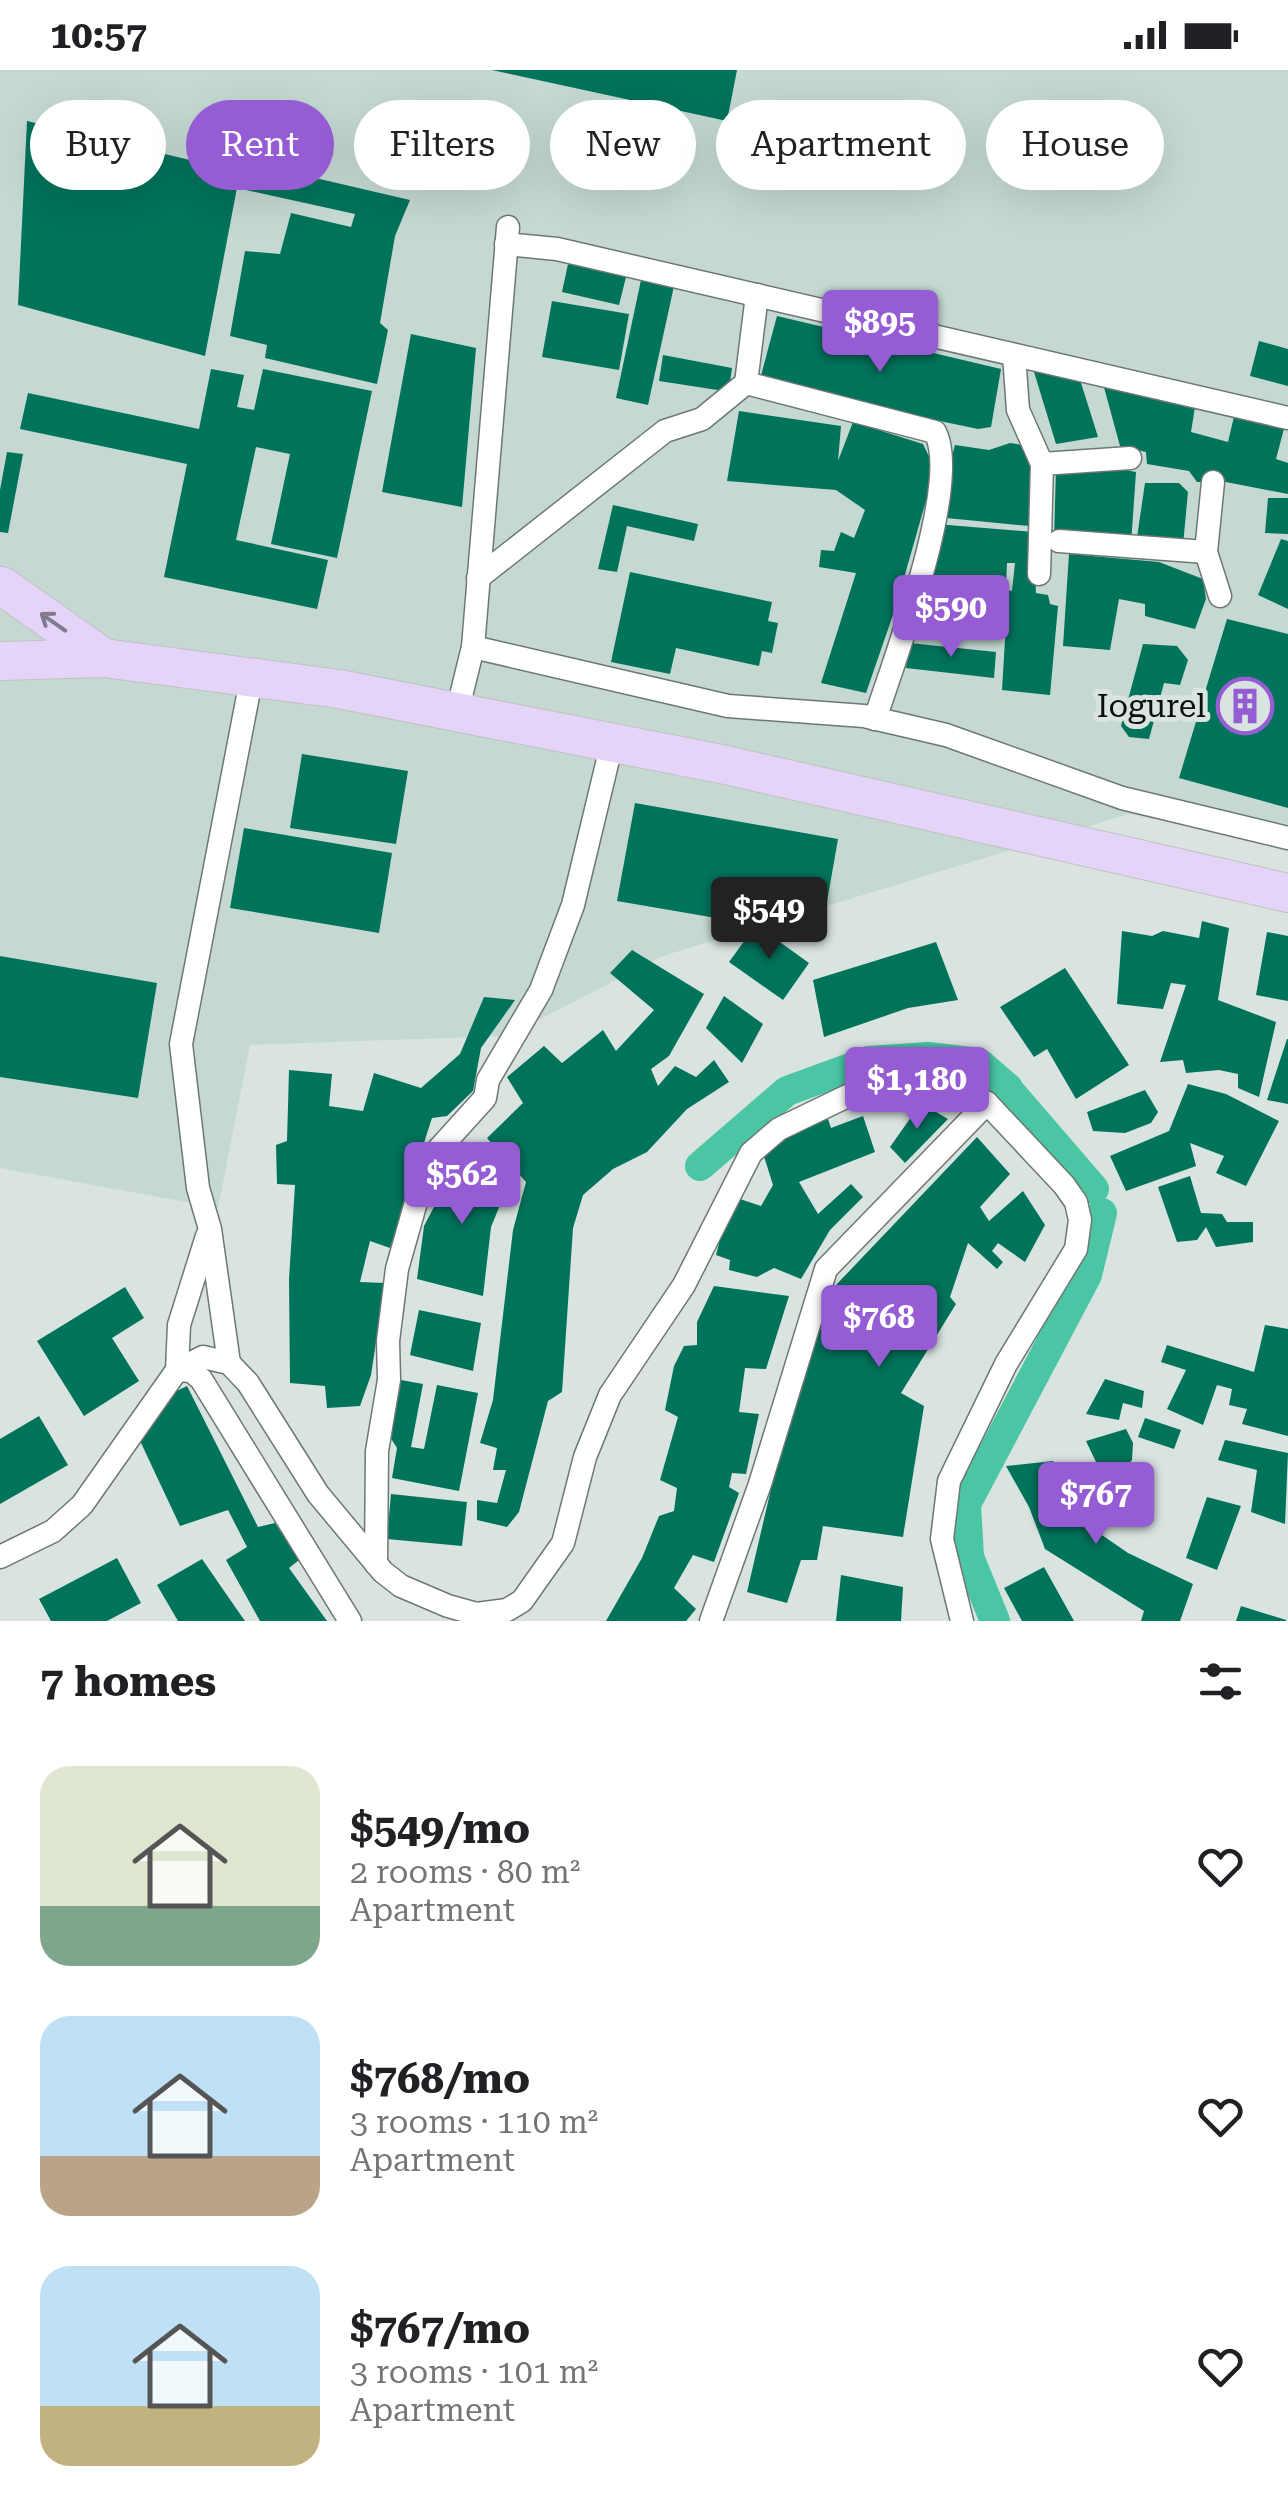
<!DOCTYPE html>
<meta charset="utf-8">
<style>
body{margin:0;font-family:"Roboto Serif",serif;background:#f2f2f2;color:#202124;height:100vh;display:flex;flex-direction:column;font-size:38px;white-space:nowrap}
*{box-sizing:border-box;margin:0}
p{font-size:32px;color:#757577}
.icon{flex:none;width:55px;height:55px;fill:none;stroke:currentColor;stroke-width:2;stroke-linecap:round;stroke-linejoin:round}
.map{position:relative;height:1551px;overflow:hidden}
.panel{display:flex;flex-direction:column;background:#fff;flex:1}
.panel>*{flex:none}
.guide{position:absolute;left:30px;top:30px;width:1230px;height:90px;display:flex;gap:20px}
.price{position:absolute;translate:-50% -85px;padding:0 22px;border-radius:10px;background:#955cd3;color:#fff;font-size:32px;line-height:65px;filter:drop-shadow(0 2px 5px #0008)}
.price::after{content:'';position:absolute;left:50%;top:60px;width:30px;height:22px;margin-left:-15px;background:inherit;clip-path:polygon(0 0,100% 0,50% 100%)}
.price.on{background:#222;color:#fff}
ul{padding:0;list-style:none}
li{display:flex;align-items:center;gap:30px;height:250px;padding:0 40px}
li span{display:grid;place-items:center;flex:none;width:280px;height:200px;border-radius:30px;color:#555}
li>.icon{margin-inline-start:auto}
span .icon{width:120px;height:120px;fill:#fffc;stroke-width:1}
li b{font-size:42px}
h2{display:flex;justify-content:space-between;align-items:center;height:120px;padding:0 40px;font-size:42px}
.pill{padding:0 35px;border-radius:45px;background:#fff;box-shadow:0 10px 40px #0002;font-size:35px;line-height:90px}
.pill.on{background:#955cd3;color:#fff}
.status{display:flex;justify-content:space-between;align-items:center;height:70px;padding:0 50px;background:#fff;direction:ltr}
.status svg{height:28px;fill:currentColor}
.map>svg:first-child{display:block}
.built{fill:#c5d9d2}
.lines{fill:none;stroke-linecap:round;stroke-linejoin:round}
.canal{stroke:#4ac6a4;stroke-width:30}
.building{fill:#00735b}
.street-casing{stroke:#6d7774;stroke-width:25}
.primary-casing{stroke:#c0c1c0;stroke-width:40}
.street{stroke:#fff;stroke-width:22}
.primary{stroke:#e3d4f8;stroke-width:38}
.oneway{stroke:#827b8e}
.labels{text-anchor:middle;stroke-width:10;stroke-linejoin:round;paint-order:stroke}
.poi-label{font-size:32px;fill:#0b0f0d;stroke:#d9e4e0;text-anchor:end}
</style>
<div class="status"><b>10:57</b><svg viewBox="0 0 49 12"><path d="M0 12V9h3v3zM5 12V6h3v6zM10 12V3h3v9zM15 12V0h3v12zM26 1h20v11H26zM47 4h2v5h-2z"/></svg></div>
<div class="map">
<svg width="1288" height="1551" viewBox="0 0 1288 1551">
<rect width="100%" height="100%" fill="#d9e4e0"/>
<!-- built -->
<path class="built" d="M0 0H1288V776L1129 744 663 886 507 966 250 975 218 1138 0 1098Z"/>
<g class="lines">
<!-- canal -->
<g class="canal">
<path d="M1013 1025 1094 1119"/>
<path d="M700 1096 787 1021 869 991 928 987 979 993 1008 1018"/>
<path d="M995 1551 969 1487 966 1434 1087 1205 1102 1143"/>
</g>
</g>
<!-- building -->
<g class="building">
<path d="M492 0H737L727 51Z"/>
<path d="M27 51 240 102 205 286 18 235Z"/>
<path d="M251 93 410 130 395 166 380 253 388 260 377 314 265 288 267 275 230 266 245 181 280 184 291 143 351 157 355 144 246 120Z"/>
<path d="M568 194 626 207 619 235 562 222Z"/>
<path d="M641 210 674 216 648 335 616 328Z"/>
<path d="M552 231 629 244 619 300 542 287Z"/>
<path d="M777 246 1001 299 991 357 978 359 759 313Z"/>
<path d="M411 264 476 278 462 437 382 422Z"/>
<path d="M1259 271 1288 279V316L1250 306Z"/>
<path d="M663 285 732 298 730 312 724 321 659 311Z"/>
<path d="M1031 292 1077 300 1098 367 1056 374Z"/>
<path d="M211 299 244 305 237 337 254 340 263 299 372 321 337 488 271 474 290 384 256 377 236 470 328 490 317 539 164 507 187 394 20 359 28 323 199 359Z"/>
<path d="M1102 310 1196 331 1191 362 1228 372 1236 338 1285 355 1276 389 1288 393V424L1226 412H1197L1189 401 1147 394 1146 382 1120 376Z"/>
<path d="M739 341 841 356 838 391 853 352 923 374 935 399 896 536 866 623 821 613 856 503 819 497 821 480 834 481 841 462 854 468 865 440 836 420 727 411Z"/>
<path d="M1010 373 1029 376 1039 457 936 447 955 375 989 380Z"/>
<path d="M7 382 23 384 8 463 0 462V420Z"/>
<path d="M1093 394 1136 402 1131 474 1054 471 1056 397 1086 403Z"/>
<path d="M1145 413H1179L1188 422 1183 475 1136 474Z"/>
<path d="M1268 428H1288V464L1265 463Z"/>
<path d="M613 435 698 454 694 471 627 456 617 502 598 499Z"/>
<path d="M936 454 1033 462 1036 523 1048 525 1050 534 1058 536 1050 625 1002 620 1008 520 1012 521 1015 493H1007L1006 515 986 512V555L962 552 958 540 926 527Z"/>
<path d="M1281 469 1288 471V539L1258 525Z"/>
<path d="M1069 484 1159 492 1203 509 1206 529 1195 559 1145 546V534L1119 529 1110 580 1063 576Z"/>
<path d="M630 502 772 532 768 551 778 553 772 583 762 581 759 596 676 578 670 604 611 592Z"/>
<path d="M1227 549 1288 564V738L1179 708Z"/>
<path d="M909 573 996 582 994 608 906 598Z"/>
<path d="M1143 574 1177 576 1188 590 1180 615 1164 613 1149 669 1129 667 1121 656Z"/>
<path d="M302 684 408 701 396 774 290 758Z"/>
<path d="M635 733 838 769 821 866 617 831Z"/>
<path d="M244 758 392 783 379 863 230 838Z"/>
<path d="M1202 851 1229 858 1218 930 1276 952 1259 1027 1238 1018V1004L1219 1000 1186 1003 1183 990 1160 992 1186 915 1171 913 1163 939 1117 934 1122 861 1152 866 1163 861 1199 868Z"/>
<path d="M756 855 809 893 783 930 729 892Z"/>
<path d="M1267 862 1288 866V931L1256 925Z"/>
<path d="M936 872 958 930 908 938 824 967 813 910Z"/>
<path d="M632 880 704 924 669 986 651 999 658 1016 675 996 696 1007 714 990 729 1012 687 1039 647 1082 613 1099 583 1125 573 1158 562 1322 548 1331 519 1442 507 1457 477 1450V1430L497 1433 506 1400H493L497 1378 480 1373 493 1330 513 1160 526 1112 487 1068 523 1033 507 1007 544 976 562 993 603 960 616 981 654 940 610 903Z"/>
<path d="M0 886 157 913 138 1028 0 1007Z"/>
<path d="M1065 898 1129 995 1076 1029 1047 979 1034 987 1000 937Z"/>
<path d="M724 926 763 954 742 993 706 958Z"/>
<path d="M484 927 515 930 481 978 473 1021 447 1046 432 1048 390 1178 370 1171 360 1212 385 1213 371 1305 360 1336 327 1338 325 1316 290 1313 289 1209 295 1115 277 1114 276 1075 287 1071 289 1000 332 1004 329 1036 363 1041 374 1003 421 1018 460 984Z"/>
<path d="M1287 969H1288V1034L1267 1030Z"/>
<path d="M1188 1014 1226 1024 1279 1051 1246 1116 1216 1103 1224 1086 1190 1073 1196 1096 1126 1121 1110 1086 1169 1061Z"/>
<path d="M1145 1020 1158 1042 1151 1053 1125 1063 1093 1061 1087 1042Z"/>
<path d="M921 1033 948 1049 905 1093 890 1077Z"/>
<path d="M827 1046 831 1058 863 1046 875 1082 799 1112 818 1144 851 1114 863 1127 830 1160 801 1209 774 1198 757 1207 729 1200 730 1190 716 1185 731 1126 761 1136 773 1115 762 1080Z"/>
<path d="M977 1067 1010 1104 980 1137 989 1151 1023 1121 1045 1155 1025 1192 998 1173 992 1181 1003 1192 997 1199 968 1173 950 1227 956 1234 901 1323 924 1336 903 1467 823 1456 817 1490H801L787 1533 747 1522 782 1372 820 1249 837 1214Z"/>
<path d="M468 1072 507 1118 491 1157 483 1226 417 1209 424 1156Z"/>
<path d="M1190 1106 1201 1143 1222 1144 1227 1152H1253V1172L1216 1177 1206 1157 1197 1170 1177 1172 1158 1117Z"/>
<path d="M714 1216 789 1226 766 1299 745 1298 739 1342 759 1344 746 1404 732 1403 729 1417 739 1423 714 1492 693 1485 674 1518 696 1539 686 1551H606L642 1488 659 1446 674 1441 677 1418 660 1410 678 1347 665 1340 674 1296 684 1276 697 1275V1252Z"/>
<path d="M125 1217 144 1248 112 1268 139 1311 84 1346 37 1271Z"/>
<path d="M419 1240 481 1253 473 1301 410 1285Z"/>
<path d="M1265 1255 1288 1259V1366L1242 1354 1247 1339 1229 1335 1232 1319 1217 1315 1203 1355 1167 1339 1186 1300 1161 1292 1167 1275 1254 1302Z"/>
<path d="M1105 1309 1144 1321 1142 1338 1123 1333 1119 1350 1086 1344Z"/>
<path d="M401 1310 423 1314 411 1377 424 1379 437 1315 478 1323 459 1421 392 1408 397 1378 390 1367Z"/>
<path d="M187 1316 258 1457 275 1453 299 1490 289 1498 327 1551H260L226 1490 247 1477 228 1440 180 1456 134 1358 162 1328Z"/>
<path d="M39 1346 68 1395 0 1434V1369Z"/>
<path d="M1145 1348 1181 1360 1174 1379 1138 1367Z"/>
<path d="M1126 1359 1133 1373 1132 1390 1108 1415 1089 1421 1083 1402 1097 1394 1086 1371Z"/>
<path d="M1225 1370 1288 1383 1285 1454 1251 1442 1257 1400 1218 1390Z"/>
<path d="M1053 1391 1083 1452 1128 1483 1193 1514 1180 1551H1141L1144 1541 1045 1479 1029 1437 1006 1396Z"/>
<path d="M391 1424 467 1432 462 1476 387 1469Z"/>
<path d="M1207 1427 1241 1436 1217 1500 1186 1488Z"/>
<path d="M117 1488 141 1533 107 1551H51L39 1529Z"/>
<path d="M202 1489 240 1544 245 1551H178L157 1515Z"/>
<path d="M1044 1497 1074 1551H1022L1004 1518Z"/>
<path d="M841 1505 903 1517 901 1551H836Z"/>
<path d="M1241 1536 1286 1550V1551H1236Z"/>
</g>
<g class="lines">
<!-- street casing -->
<g class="street-casing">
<g id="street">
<path d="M506 174 557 179 1288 348"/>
<path d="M1014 285 1018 340 1042 394 1039 504"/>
<path d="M746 313 935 362C962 412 894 591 875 649"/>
<path d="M1042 394 1130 388"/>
<path d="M1213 412 1206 482 1220 526"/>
<path d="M1059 471 1206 482"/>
<path d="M478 508 665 361 702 349 746 313 757 225"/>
<path d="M473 577 728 636 864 646 946 665 1122 728 1288 768"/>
<path d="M457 642 473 577 508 157"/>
<path d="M229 1293 210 1159 198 1118 181 974 252 605"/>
<path d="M0 1487 53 1461 82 1435 177 1300 179 1255 207 1166"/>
<path d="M376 1494 377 1381 389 1310 388 1271 397 1199 418 1125 437 1081 485 1028 488 1010 541 920 573 835 612 673"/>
<path d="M350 1551 201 1309 191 1301 177 1300 203 1287 229 1293 248 1313 318 1424 383 1502 401 1516 448 1536 477 1544 507 1540 522 1531 563 1473 585 1387 610 1325 684 1215 751 1083 779 1059 862 1019 944 1014 964 1019 987 1033 1064 1115 1076 1132 1080 1150 1076 1179 1006 1294 949 1411 942 1469 962 1551"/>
<path d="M711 1551 760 1414 826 1199 987 1033"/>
</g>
</g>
<!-- primary casing -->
<g class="primary-casing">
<g id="primary">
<path d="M2 516 104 588"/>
<path d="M1 591 104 588 339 619 726 695 1288 823"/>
</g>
</g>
<!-- street -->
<use href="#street" class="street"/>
<!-- primary -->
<use href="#primary" class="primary"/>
</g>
<!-- one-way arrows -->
<defs><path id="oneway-shaft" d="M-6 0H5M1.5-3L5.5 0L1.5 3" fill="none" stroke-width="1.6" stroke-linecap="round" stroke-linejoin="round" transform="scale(2.5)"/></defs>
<use class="oneway" href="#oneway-shaft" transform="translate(53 552) rotate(-145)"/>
<!-- icons -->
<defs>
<g id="building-ring" transform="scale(2.875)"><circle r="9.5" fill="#d9e4e0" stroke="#955cd3" stroke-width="1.5"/><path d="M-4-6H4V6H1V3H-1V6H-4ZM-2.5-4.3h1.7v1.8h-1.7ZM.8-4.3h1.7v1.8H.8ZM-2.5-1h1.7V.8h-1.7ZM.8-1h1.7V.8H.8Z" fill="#955cd3"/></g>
</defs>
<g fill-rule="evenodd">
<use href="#building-ring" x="1245" y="636"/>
</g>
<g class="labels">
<!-- poi labels -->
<g class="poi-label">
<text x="1206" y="647">Iogurel</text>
</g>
</g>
</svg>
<b class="price" style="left:880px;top:305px">$895</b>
<b class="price" style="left:951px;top:590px">$590</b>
<b class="price on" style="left:769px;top:892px">$549</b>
<b class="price" style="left:917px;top:1062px">$1,180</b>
<b class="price" style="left:462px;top:1157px">$562</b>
<b class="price" style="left:879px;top:1300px">$768</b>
<b class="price" style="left:1096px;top:1477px">$767</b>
<div class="guide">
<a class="pill">Buy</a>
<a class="pill on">Rent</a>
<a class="pill">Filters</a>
<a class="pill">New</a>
<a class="pill">Apartment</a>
<a class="pill">House</a>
</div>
</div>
<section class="panel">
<h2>7 homes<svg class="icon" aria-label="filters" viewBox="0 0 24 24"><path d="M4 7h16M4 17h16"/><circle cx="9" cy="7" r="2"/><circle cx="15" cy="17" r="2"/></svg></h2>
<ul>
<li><span style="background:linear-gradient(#dfe7d0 70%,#7fa58c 0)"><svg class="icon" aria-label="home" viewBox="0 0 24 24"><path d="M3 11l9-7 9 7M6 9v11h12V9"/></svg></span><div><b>$549/mo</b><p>2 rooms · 80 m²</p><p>Apartment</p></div><svg class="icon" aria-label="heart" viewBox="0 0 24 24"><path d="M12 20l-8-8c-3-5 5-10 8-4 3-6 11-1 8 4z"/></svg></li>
<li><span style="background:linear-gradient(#bfe0f5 70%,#b9a48a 0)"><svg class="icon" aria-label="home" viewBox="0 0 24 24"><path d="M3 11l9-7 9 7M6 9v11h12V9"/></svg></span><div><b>$768/mo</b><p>3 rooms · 110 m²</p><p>Apartment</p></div><svg class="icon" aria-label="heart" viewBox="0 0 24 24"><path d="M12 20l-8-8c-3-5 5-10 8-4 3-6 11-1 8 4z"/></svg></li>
<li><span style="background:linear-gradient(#bfe0f5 70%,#c2b280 0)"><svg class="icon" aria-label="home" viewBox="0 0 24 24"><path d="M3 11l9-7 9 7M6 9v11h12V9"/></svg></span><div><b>$767/mo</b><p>3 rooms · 101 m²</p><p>Apartment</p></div><svg class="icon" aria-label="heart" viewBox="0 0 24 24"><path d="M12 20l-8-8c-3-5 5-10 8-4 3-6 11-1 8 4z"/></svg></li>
</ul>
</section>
